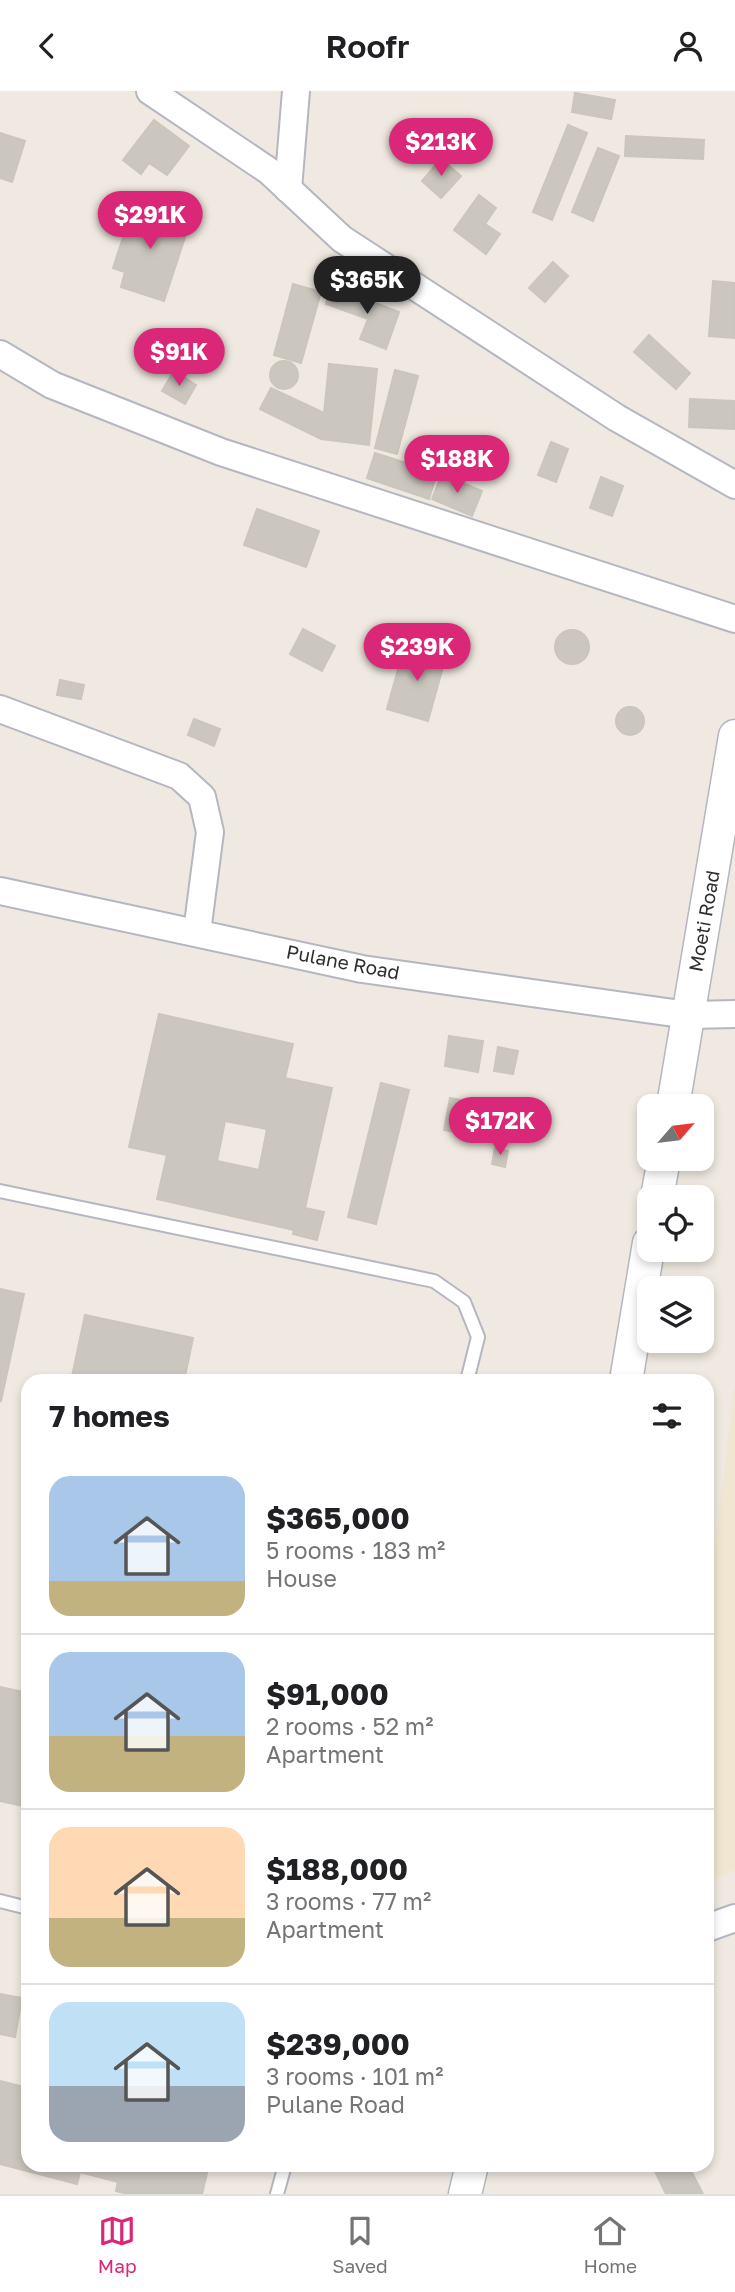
<!DOCTYPE html>
<meta charset="utf-8">
<style>
body{margin:0;font-family:"Golos Text",sans-serif;background:#f2f2f2;color:#202124;height:100vh;display:flex;flex-direction:column;font-size:26px;white-space:nowrap}
*{box-sizing:border-box;margin:0}
p{font-size:23px;color:#757577}
.icon{flex:none;width:38px;height:38px;fill:none;stroke:currentColor;stroke-width:2;stroke-linecap:round;stroke-linejoin:round}
.map{position:relative;flex:1;overflow:hidden}
.side{position:absolute;left:21px;top:1283px;width:693px;height:798px;display:flex;flex-direction:column;background:#fff;border-radius:21px;box-shadow:0 4px 10px #0003}
.side>*{flex:none}
.needle{width:46px;rotate:62deg}
.tools{position:absolute;left:637px;top:1003px;display:grid;gap:14px}
.tools a{display:grid;place-items:center;width:77px;height:77px;border-radius:14px;background:#fff;box-shadow:0 4px 10px #0003;font-size:35px}
.price{position:absolute;translate:-50% -60px;padding:0 16px;border-radius:24px;background:#db2777;color:#fff;font-size:23px;line-height:46px;filter:drop-shadow(0 2px 4px #0008)}
.price::after{content:'';position:absolute;left:50%;top:42px;width:21px;height:16px;margin-left:-10px;background:inherit;clip-path:polygon(0 0,100% 0,50% 100%)}
.price.selected{background:#222;color:#fff}
ul{padding:0;list-style:none}
li{display:flex;align-items:center;gap:21px;height:175px;padding:0 28px}
li+li{border-top:2px solid #e0e0e0}
li span{display:grid;place-items:center;flex:none;width:196px;height:140px;border-radius:21px;color:#555}
li>.icon{margin-inline-start:auto}
span .icon{width:84px;height:84px;fill:#fffc;stroke-width:1}
li b{font-size:30px}
h2{display:flex;justify-content:space-between;align-items:center;height:84px;padding:0 28px;font-size:30px}
header{display:flex;justify-content:space-between;align-items:center;height:91px;padding:0 28px;background:#fff;font-size:32px;font-weight:600}
.menu{display:flex;justify-content:space-around;align-items:center;height:98px;border-top:2px solid #e0e0e0;background:#fff;font-size:19px;color:#757577}
.menu a{display:grid;justify-items:center;gap:4px}
.menu .selected{color:#db2777}
.map>svg:first-child{display:block}
.education{fill:#f0e6d1}
.building{fill:#cbc7bf;stroke:#cbc5ba;stroke-width:2;fill-rule:evenodd}
.lines{fill:none;stroke-linecap:round;stroke-linejoin:round}
.service-casing{stroke:#b4b7c1;stroke-width:16}
.minor-casing{stroke:#b4b7c1;stroke-width:30}
.tertiary-casing{stroke:#b4b7c1;stroke-width:35}
.service{stroke:#fff;stroke-width:12}
.minor{stroke:#fff;stroke-width:26}
.tertiary{stroke:#fff;stroke-width:32}
.labels{text-anchor:middle;stroke-width:5;stroke-linejoin:round;paint-order:stroke}
.street-label{font-size:19px;fill:#2e2e2e;stroke:#fff}
</style>
<header><svg class="icon" aria-label="back" viewBox="0 0 24 24"><path d="M15 5l-7 7 7 7"/></svg>Roofr<svg class="icon" aria-label="person" viewBox="0 0 24 24"><circle cx="12" cy="8" r="4"/><path d="M4 21q1-7 8-7t8 7"/></svg></header>
<div class="map">
<svg width="735" height="2103" viewBox="0 0 735 2103">
<rect width="100%" height="100%" fill="#efe9e1"/>
<!-- education -->
<path class="education" d="M735 1294V1779L719 1786 707 1787V1519Z"/>
<!-- building -->
<g class="building">
<path d="M575 2 615 9 611 28 572 21Z"/>
<path d="M154 29 189 55 167 84 149 72 141 83 123 69Z"/>
<path d="M568 34 587 42 552 129 533 121Z"/>
<path d="M0 42 25 50 12 91 0 87Z"/>
<path d="M626 45 704 49 703 68 625 65Z"/>
<path d="M598 57 619 65 593 130 572 121Z"/>
<path d="M441 68 461 85 441 107 422 90Z"/>
<path d="M479 104 496 117 485 133 500 143 486 163 454 139Z"/>
<path d="M134 113 190 131 164 210 121 196 125 181 113 177Z"/>
<path d="M553 171 568 185 545 211 529 197Z"/>
<path d="M713 190 735 192V247L709 245Z"/>
<path d="M293 193 321 201 301 272 274 264Z"/>
<path d="M332 195 399 221 386 258 360 248 368 228 326 213Z"/>
<path d="M649 244 690 282 676 298 634 261Z"/>
<circle cx="284" cy="284" r="14"/>
<path d="M329 273 377 278 369 354 321 348 260 318 271 297 324 322Z"/>
<path d="M395 279 418 285 397 363 375 357Z"/>
<path d="M174 280 196 294 185 313 162 300Z"/>
<path d="M690 308 735 310V338L689 336Z"/>
<path d="M551 351 568 358 556 391 538 384Z"/>
<path d="M375 362 437 382 429 408 367 387Z"/>
<path d="M442 383 482 400 472 425 432 408Z"/>
<path d="M601 386 623 395 612 425 590 417Z"/>
<path d="M257 418 319 440 306 476 244 454Z"/>
<path d="M303 538 335 555 322 580 290 563Z"/>
<circle cx="572" cy="556" r="17"/>
<path d="M405 553 446 565 428 630 387 618Z"/>
<path d="M60 589 84 594 81 608 57 604Z"/>
<circle cx="630" cy="630" r="14"/>
<path d="M194 628 220 638 214 655 188 644Z"/>
<path d="M159 923 293 953 285 987 332 997 305 1117 324 1121 317 1149 293 1143 294 1139 157 1108 167 1064 129 1056ZM225 1030 267 1038 259 1079 217 1070Z"/>
<path d="M449 945 483 950 478 981 445 975Z"/>
<path d="M498 956 518 960 513 983 494 980Z"/>
<path d="M381 992 409 999 376 1133 348 1126Z"/>
<path d="M450 1007 492 1015 486 1047 444 1039Z"/>
<path d="M495 1057 508 1060 505 1076 492 1073Z"/>
<path d="M0 1198 24 1203 1 1310 0 1309Z"/>
<path d="M85 1224 193 1247 184 1290H71Z"/>
<path d="M0 1596 28 1602V1716L0 1710Z"/>
<path d="M0 1903 22 1907 15 1946 0 1943Z"/>
<path d="M0 1990 28 1997V2074H209L202 2103H128L116 2100 118 2091 80 2081 77 2093 0 2073Z"/>
<path d="M652 2074H688L703 2103H666Z"/>
</g>
<g class="lines">
<!-- service casing -->
<g class="service-casing">
<g id="service">
<path d="M0 1100 434 1190 464 1211 478 1246 467 1290"/>
<path d="M0 1810 28 1817"/>
<path d="M277 2103 285 2074"/>
</g>
</g>
<!-- minor casing -->
<g class="minor-casing">
<g id="minor">
<path d="M150 0 269 80 342 148 617 327 735 394"/>
<path d="M288 98 296 0"/>
<path d="M0 263 52 294 221 361 735 528"/>
<path d="M0 618 179 685 202 706 210 741 197 841"/>
<path d="M0 800 362 878 688 924 735 923"/>
<path d="M707 1837 735 1827"/>
</g>
</g>
<!-- tertiary casing -->
<g class="tertiary-casing">
<g id="tertiary">
<path d="M673 1015 735 645"/>
<path d="M657 1106 664 1068"/>
<path d="M626 1290 649 1152"/>
<path d="M465 2103 472 2074"/>
</g>
</g>
<!-- service -->
<use href="#service" class="service"/>
<!-- minor -->
<use href="#minor" class="minor"/>
<!-- tertiary -->
<use href="#tertiary" class="tertiary"/>
</g>
<g class="labels">
<!-- street labels -->
<g class="street-label">
<text transform="translate(704 830) rotate(-80)" y="7">Moeti Road</text>
<text transform="translate(343 871) rotate(11)" y="7">Pulane Road</text>
</g>
</g>
</svg>
<div class="tools">
<a><svg class="needle" viewBox="-14 -14 28 28"><path d="M0-13l5 13h-10z" fill="#e53935"/><path d="M0 13l5-13h-10z" fill="#757577"/></svg></a>
<a><svg class="icon" aria-label="locate" viewBox="0 0 24 24"><circle cx="12" cy="12" r="6"/><path d="M12 2v4M12 18v4M2 12h4M18 12h4"/></svg></a>
<a><svg class="icon" aria-label="layers" viewBox="0 0 24 24"><path d="M12 4l9 5-9 5-9-5zM3 14l9 5 9-5"/></svg></a>
</div>
<b class="price" style="left:441px;top:87px">$213K</b>
<b class="price" style="left:150px;top:160px">$291K</b>
<b class="price selected" style="left:367px;top:225px">$365K</b>
<b class="price" style="left:179px;top:297px">$91K</b>
<b class="price" style="left:457px;top:404px">$188K</b>
<b class="price" style="left:417px;top:592px">$239K</b>
<b class="price" style="left:500px;top:1066px">$172K</b>
<section class="side">
<h2>7 homes<svg class="icon" aria-label="filters" viewBox="0 0 24 24"><path d="M4 7h16M4 17h16"/><circle cx="9" cy="7" r="2"/><circle cx="15" cy="17" r="2"/></svg></h2>
<ul>
<li><span style="background:linear-gradient(#a9c7e8 75%,#c2b280 0)"><svg class="icon" aria-label="home" viewBox="0 0 24 24"><path d="M3 11l9-7 9 7M6 9v11h12V9"/></svg></span><div><b>$365,000</b><p>5 rooms · 183 m²</p><p>House</p></div></li>
<li><span style="background:linear-gradient(#a9c7e8 60%,#c2b280 0)"><svg class="icon" aria-label="home" viewBox="0 0 24 24"><path d="M3 11l9-7 9 7M6 9v11h12V9"/></svg></span><div><b>$91,000</b><p>2 rooms · 52 m²</p><p>Apartment</p></div></li>
<li><span style="background:linear-gradient(#ffd9b3 65%,#c2b280 0)"><svg class="icon" aria-label="home" viewBox="0 0 24 24"><path d="M3 11l9-7 9 7M6 9v11h12V9"/></svg></span><div><b>$188,000</b><p>3 rooms · 77 m²</p><p>Apartment</p></div></li>
<li><span style="background:linear-gradient(#bfe0f5 60%,#9aa5b1 0)"><svg class="icon" aria-label="home" viewBox="0 0 24 24"><path d="M3 11l9-7 9 7M6 9v11h12V9"/></svg></span><div><b>$239,000</b><p>3 rooms · 101 m²</p><p>Pulane Road</p></div></li>
</ul>
</section>
</div>
<nav class="menu">
<a class="selected"><svg class="icon" aria-label="map" viewBox="0 0 24 24"><path d="M3 6l6-2 6 2 6-2v14l-6 2-6-2-6 2zM9 4v14M15 6v14"/></svg>Map</a>
<a><svg class="icon" aria-label="saved" viewBox="0 0 24 24"><path d="M7 4h10v16l-5-4-5 4z"/></svg>Saved</a>
<a><svg class="icon" aria-label="home" viewBox="0 0 24 24"><path d="M3 11l9-7 9 7M6 9v11h12V9"/></svg>Home</a>
</nav>
